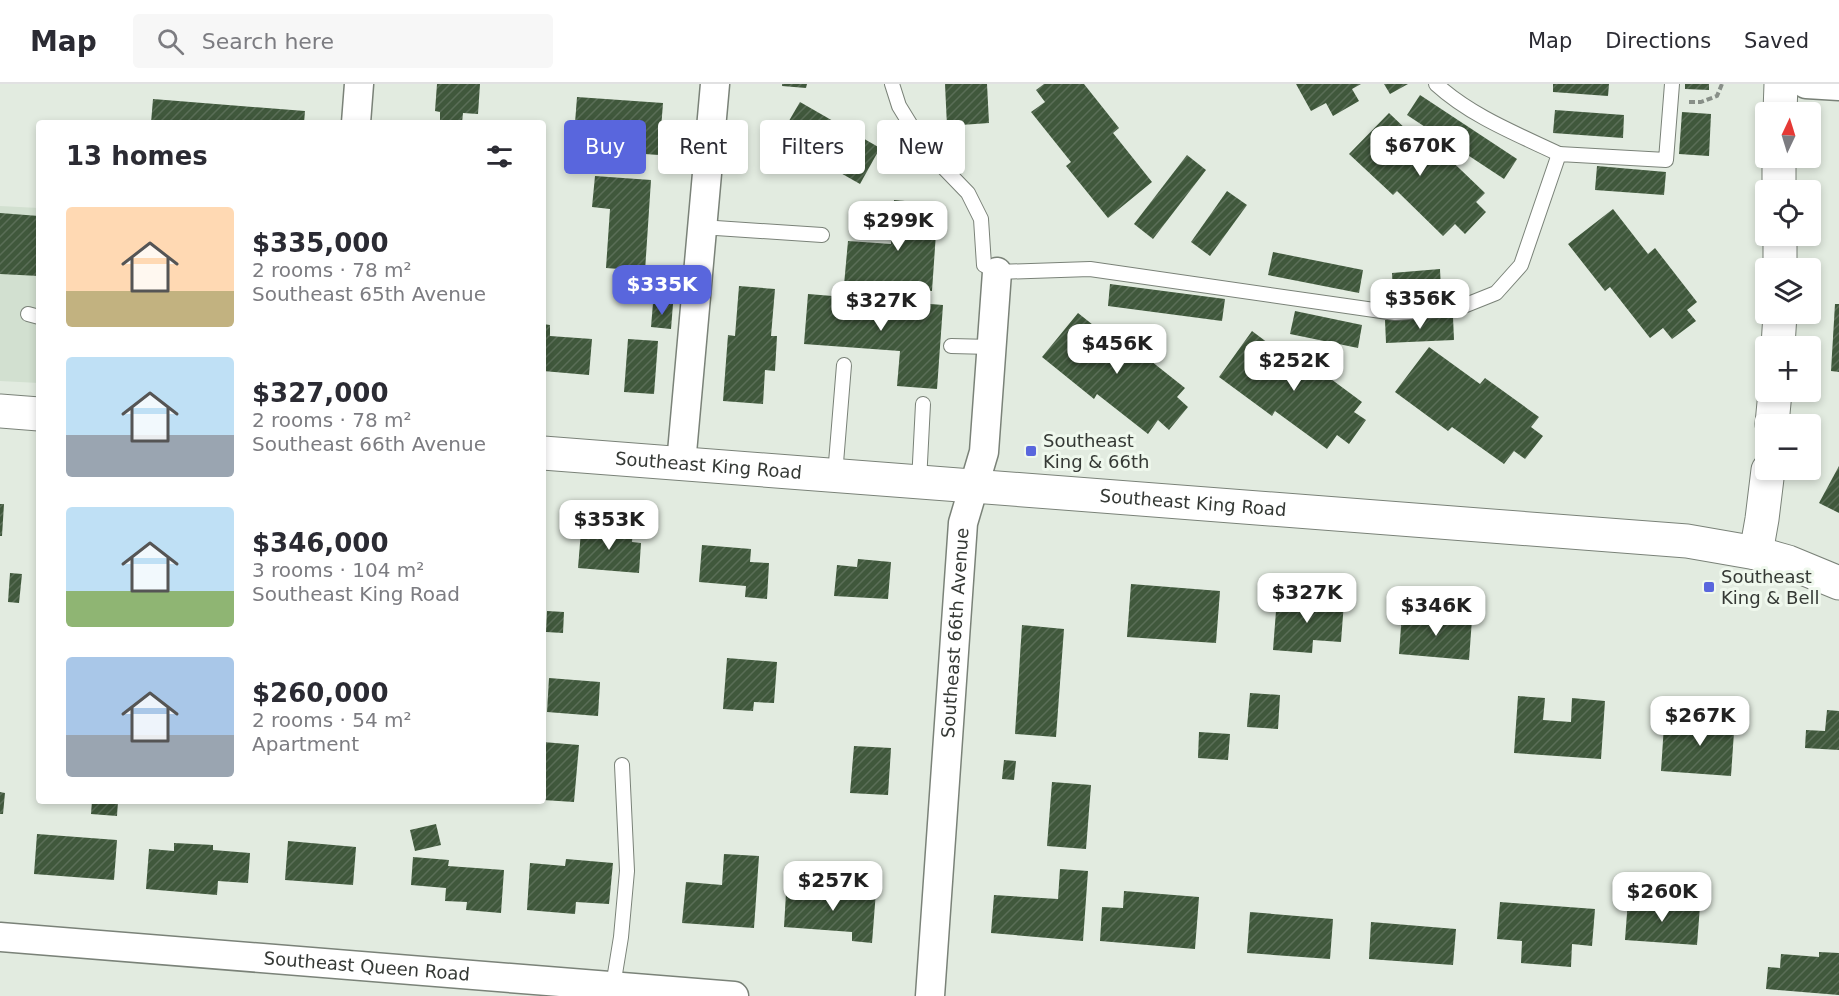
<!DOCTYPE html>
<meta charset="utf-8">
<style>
body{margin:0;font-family:"DejaVu Sans",sans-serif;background:#f7f7f7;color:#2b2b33;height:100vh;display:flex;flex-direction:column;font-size:22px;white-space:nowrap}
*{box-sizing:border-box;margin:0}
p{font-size:20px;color:#7c7c81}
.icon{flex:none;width:33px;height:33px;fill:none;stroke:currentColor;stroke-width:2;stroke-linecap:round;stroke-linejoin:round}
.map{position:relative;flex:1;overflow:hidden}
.drawer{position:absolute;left:36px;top:36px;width:510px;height:684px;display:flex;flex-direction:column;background:#fff;border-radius:6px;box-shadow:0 3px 9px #0003}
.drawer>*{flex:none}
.banner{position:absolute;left:564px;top:36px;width:570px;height:54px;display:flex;gap:12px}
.needle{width:39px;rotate:4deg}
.tools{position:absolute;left:1755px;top:18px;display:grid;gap:12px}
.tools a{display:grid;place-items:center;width:66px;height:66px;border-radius:6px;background:#fff;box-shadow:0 3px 9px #0003;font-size:30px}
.price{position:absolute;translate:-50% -51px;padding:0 14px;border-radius:12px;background:#fff;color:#222;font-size:20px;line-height:39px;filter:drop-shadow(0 2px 3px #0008)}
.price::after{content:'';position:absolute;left:50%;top:36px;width:18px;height:14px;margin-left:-9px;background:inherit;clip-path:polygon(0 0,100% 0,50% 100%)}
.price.active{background:#5966dd;color:#fff}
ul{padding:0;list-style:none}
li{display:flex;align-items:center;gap:18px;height:150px;padding:0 30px}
li span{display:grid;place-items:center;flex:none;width:168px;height:120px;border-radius:6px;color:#555}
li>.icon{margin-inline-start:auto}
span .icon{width:72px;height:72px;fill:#fffc;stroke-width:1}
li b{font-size:26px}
h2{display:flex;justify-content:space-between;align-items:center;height:72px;padding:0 30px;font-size:26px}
.tag{padding:0 21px;border-radius:6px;background:#fff;box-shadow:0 3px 9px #0003;font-size:21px;line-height:54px}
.tag.active{background:#5966dd;color:#fff}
header{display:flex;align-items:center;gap:36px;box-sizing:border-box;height:84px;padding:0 30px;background:#fff;border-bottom:2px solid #e1e1e2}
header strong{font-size:28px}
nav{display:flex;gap:33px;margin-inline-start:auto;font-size:21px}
.search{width:420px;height:54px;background:#f7f7f7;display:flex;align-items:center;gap:15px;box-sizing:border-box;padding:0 21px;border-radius:6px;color:#7c7c81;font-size:22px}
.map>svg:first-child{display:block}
.built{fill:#d2e0d0}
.building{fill:url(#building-hatch)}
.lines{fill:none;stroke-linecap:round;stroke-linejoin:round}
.lane-casing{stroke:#7a8278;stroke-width:16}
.street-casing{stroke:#7a8278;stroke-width:31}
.secondary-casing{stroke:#7a8278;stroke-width:35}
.path{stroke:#888f88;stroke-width:4;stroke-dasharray:6 3;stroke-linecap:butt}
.lane{stroke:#fff;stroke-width:14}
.street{stroke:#fff;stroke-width:28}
.secondary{stroke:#fff;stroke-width:33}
.poi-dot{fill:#5966dd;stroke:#eff8ed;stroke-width:2}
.labels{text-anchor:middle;stroke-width:6;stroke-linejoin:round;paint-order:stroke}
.poi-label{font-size:18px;fill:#353935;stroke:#eff8ed;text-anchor:start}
.street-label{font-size:18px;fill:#353935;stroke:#eff8ed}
</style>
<header>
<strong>Map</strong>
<div class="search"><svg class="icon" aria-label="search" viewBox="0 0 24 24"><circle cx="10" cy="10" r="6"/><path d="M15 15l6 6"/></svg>Search here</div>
<nav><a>Map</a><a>Directions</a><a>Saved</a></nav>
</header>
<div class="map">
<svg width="1839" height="912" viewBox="0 0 1839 912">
<defs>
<pattern id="building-hatch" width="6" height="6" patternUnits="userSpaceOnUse" patternTransform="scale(1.5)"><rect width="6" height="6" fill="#40583c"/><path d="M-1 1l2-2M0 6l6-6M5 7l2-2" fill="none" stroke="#5a6e57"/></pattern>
</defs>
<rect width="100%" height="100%" fill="#e2ebe0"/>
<!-- built -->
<path class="built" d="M0 122 39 124V299L0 297Z"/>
<!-- building -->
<g class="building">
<path d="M437 0H480L478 30 463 29 462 39 440 37V28L435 27Z"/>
<path d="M782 0H807L806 4 782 2Z"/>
<path d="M945 0H987L989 39 947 42Z"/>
<path d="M1044 0H1084L1119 44 1113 49 1152 98 1108 134 1066 82 1071 78 1031 28 1045 18 1036 6Z"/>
<path d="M1296 0H1361L1352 5 1359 17 1333 32 1326 19 1311 27Z"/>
<path d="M1384 0H1408L1390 10Z"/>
<path d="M1553 0H1609L1608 12 1553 8Z"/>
<path d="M1685 0H1709V6L1685 5Z"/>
<path d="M1420 11 1517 75 1504 95 1407 31Z"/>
<path d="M577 13 663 19 659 71 573 65Z"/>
<path d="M153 15 305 27 304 39H151Z"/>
<path d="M800 18 880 64 860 100 779 54Z"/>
<path d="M1555 26 1624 31 1623 54 1553 49Z"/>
<path d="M1682 28 1711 30 1709 72 1679 70Z"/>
<path d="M1389 29 1430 68 1436 62 1485 109 1476 118 1486 128 1465 150 1455 140 1443 152 1397 107 1393 111 1349 70Z"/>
<path d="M1187 71 1206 86 1153 155 1134 140Z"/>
<path d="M1597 82 1666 88 1664 111 1595 106Z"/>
<path d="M595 92 651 96 645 187 606 184 610 125 592 123Z"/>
<path d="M1227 107 1247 121 1210 172 1191 158Z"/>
<path d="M894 116 938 120 932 207 844 201 848 157 891 160Z"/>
<path d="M1613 125 1648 170 1655 164 1697 218 1687 226 1696 237 1672 255 1663 244 1650 254 1610 203 1605 207 1568 160Z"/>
<path d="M0 129 39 132V192L0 190Z"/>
<path d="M1273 168 1363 186 1359 209 1268 191Z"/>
<path d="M1440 185 1441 207 1393 211 1392 189Z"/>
<path d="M1110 200 1225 215 1222 237 1108 222Z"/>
<path d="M739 202 775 205 771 252H777L775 287 765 286 763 320 723 317 728 251 735 252Z"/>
<path d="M808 210 943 221 937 305 897 302 900 267 804 260Z"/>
<path d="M653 219 673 220 671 245 651 243Z"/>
<path d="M1835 220H1839V288L1831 287Z"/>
<path d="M1295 227 1362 241 1358 264 1290 250Z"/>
<path d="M1078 229 1127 268 1132 262 1185 304 1177 313 1188 323 1169 346 1158 336 1148 350 1097 310 1094 315 1042 273Z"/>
<path d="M1453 233 1454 256 1386 259 1385 236Z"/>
<path d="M543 240 550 241V252L592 255 589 291 543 287Z"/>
<path d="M1252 247 1303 285 1308 278 1362 318 1354 328 1366 336 1349 360 1337 351 1327 365 1275 327 1272 332 1219 293Z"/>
<path d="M628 255 658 257 654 310 624 308Z"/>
<path d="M1429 263 1480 300 1485 294 1539 333 1531 343 1543 352 1525 375 1514 367 1504 380 1452 343 1448 347 1395 308Z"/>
<path d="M1839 382V429L1819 419Z"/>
<path d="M0 420H4L2 452H0Z"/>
<path d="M590 443 633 447 632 458 641 459 639 489 578 484 581 447 589 448Z"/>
<path d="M702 461 751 465 750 478 769 479 767 515 745 513 746 502 699 498Z"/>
<path d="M858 475 891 478 888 515 834 512 837 481 857 483Z"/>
<path d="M10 489 22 490 19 519 8 518Z"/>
<path d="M1131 500 1220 507 1216 559 1127 553Z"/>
<path d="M1277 514 1344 518 1341 558 1313 556 1312 569 1273 566Z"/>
<path d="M547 527 564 528 563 549 546 548Z"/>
<path d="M1402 529 1472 535 1469 576 1399 570Z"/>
<path d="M1022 541 1064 545 1056 653 1015 650Z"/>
<path d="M727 574 777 578 774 619 754 618 753 627 723 625Z"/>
<path d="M549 594 600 598 598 632 547 628Z"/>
<path d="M1250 609 1280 611 1278 645 1247 643Z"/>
<path d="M1518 612 1545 614 1543 636 1571 638 1572 614 1605 617 1601 675 1514 669Z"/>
<path d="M1827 626 1839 627V666L1805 664 1806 646 1825 647Z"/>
<path d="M1706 630 1735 633 1731 692 1661 687 1664 641 1705 644Z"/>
<path d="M1199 648 1230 650 1228 676 1198 674Z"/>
<path d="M543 658 579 661 574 718 543 716Z"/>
<path d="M854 662 891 664 888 711 850 709Z"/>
<path d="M1004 676 1016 677 1014 696 1002 695Z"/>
<path d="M1052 698 1091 701 1086 765 1047 762Z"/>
<path d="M0 708 5 709 3 730H0Z"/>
<path d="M92 717H118L117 732 91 730Z"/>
<path d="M436 740 441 761 415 767 410 746Z"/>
<path d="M37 750 117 756 114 796 34 790Z"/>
<path d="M288 757 356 763 353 801 285 796Z"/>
<path d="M174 759 213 761V766L250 769 248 799 218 797 217 811 146 805 149 765 174 767Z"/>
<path d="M724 770 759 772 754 844 682 839 686 798 722 801Z"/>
<path d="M413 773 449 776 448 782 504 786 501 829 466 826 467 818 445 817 446 804 411 801Z"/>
<path d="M566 775 613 779 609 820 576 818 575 830 527 826 530 779 565 782Z"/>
<path d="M1060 785 1088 787 1083 857 991 849 994 811 1058 815Z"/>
<path d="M815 803 876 807 872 859 852 857V848L784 843 786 809 814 812Z"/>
<path d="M1124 807 1199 813 1195 865 1100 857 1102 823 1123 824Z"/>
<path d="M1628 816 1700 822 1697 861 1625 856Z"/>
<path d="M1500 818 1595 825 1592 862 1572 860 1571 883 1521 879 1522 857 1497 855Z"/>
<path d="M1250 828 1333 835 1330 875 1247 869Z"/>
<path d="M1371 838 1456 845 1453 881 1369 875Z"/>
<path d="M1819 868 1839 869V911L1766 905 1768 883 1780 884 1781 870 1819 873Z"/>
</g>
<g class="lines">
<!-- lane casing -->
<g class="lane-casing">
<g id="lane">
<path d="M892 0 899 22 918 53 939 79 968 109 981 135 984 181 997 188 1090 185 1395 229 1456 225 1496 209 1521 181 1559 70 1666 76 1672 0"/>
<path d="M1436 0C1471 32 1517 50 1559 70"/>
<path d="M701 143 822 151"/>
<path d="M28 230 39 233"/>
<path d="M951 262 991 263"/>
<path d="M835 391 844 281"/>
<path d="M919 398 923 320"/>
<path d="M613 902 621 853 627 787 622 681"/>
</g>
</g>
<!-- street casing -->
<g class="street-casing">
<g id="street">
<path d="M1806 0 1839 2"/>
<path d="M356 39 359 0"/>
<path d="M681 380 715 0"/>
<path id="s1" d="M0 853 734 912"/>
<path id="s2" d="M930 912 963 439 984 368 997 188"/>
</g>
</g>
<!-- secondary casing -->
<g class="secondary-casing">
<g id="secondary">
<path d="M1780 28 1781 0"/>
<path d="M1779 106V74"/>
<path d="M1780 152V184"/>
<path d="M1778 262 1780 230"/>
<path d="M0 327 39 330"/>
<path d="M1772 340 1775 308"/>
<path id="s3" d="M543 369 1687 457 1756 469 1788 478 1839 499"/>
<path d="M1756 469 1762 435 1768 386"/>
</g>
</g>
<!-- path -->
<path class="path" d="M1689 18H1701L1717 12 1722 0"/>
<!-- lane -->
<use href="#lane" class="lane"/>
<!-- street -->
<use href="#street" class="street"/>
<!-- secondary -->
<use href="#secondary" class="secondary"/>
</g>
<!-- markers -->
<g class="poi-dot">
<rect x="1025" y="361" width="12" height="12" rx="3"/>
<rect x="1703" y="497" width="12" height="12" rx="3"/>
</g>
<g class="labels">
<!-- poi labels -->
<g class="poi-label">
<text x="1043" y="363">Southeast<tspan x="1043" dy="21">King &amp; 66th</tspan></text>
<text x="1721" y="499">Southeast<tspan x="1721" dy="21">King &amp; Bell</tspan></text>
</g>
<!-- street labels -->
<g class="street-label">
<text dy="6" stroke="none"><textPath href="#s3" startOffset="166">Southeast King Road</textPath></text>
<text dy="6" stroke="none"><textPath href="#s3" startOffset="652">Southeast King Road</textPath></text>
<text dy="6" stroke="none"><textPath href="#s2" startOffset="364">Southeast 66th Avenue</textPath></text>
<text dy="6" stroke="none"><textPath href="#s1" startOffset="368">Southeast Queen Road</textPath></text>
</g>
</g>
</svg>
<div class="tools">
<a><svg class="needle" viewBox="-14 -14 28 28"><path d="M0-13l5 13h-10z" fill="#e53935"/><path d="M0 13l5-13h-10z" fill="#7c7c81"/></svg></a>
<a><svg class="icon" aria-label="locate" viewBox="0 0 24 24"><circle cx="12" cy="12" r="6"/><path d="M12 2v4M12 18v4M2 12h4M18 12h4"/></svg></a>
<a><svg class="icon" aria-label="layers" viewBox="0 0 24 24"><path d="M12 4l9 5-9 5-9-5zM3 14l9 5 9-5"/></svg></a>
<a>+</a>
<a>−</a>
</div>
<b class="price" style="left:1420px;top:93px">$670K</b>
<b class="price" style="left:898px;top:168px">$299K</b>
<b class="price active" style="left:662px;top:232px">$335K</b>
<b class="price" style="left:1420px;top:246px">$356K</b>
<b class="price" style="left:881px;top:248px">$327K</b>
<b class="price" style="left:1117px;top:291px">$456K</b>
<b class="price" style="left:1294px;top:308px">$252K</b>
<b class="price" style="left:609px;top:467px">$353K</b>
<b class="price" style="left:1307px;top:540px">$327K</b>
<b class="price" style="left:1436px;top:553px">$346K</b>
<b class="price" style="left:1700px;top:663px">$267K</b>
<b class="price" style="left:833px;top:828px">$257K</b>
<b class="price" style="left:1662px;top:839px">$260K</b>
<div class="banner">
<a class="tag active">Buy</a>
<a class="tag">Rent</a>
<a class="tag">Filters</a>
<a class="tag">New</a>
</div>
<section class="drawer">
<h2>13 homes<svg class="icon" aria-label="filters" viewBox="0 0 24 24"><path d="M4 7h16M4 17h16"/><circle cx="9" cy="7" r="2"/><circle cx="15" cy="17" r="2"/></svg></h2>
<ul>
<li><span style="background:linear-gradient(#ffd9b3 70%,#c2b280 0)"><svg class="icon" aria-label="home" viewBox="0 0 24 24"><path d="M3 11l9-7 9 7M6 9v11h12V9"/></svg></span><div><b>$335,000</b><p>2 rooms · 78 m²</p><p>Southeast 65th Avenue</p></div></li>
<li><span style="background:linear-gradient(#bfe0f5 65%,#9aa5b1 0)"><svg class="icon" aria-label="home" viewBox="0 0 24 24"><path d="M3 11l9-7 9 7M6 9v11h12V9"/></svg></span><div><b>$327,000</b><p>2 rooms · 78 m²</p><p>Southeast 66th Avenue</p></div></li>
<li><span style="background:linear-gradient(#bfe0f5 70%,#8fb573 0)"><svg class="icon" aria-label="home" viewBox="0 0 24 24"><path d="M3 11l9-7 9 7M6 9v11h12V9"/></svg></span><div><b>$346,000</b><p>3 rooms · 104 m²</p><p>Southeast King Road</p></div></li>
<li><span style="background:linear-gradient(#a9c7e8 65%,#9aa5b1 0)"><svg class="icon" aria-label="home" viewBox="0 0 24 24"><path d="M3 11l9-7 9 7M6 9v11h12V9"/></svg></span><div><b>$260,000</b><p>2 rooms · 54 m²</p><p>Apartment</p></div></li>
</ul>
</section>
</div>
